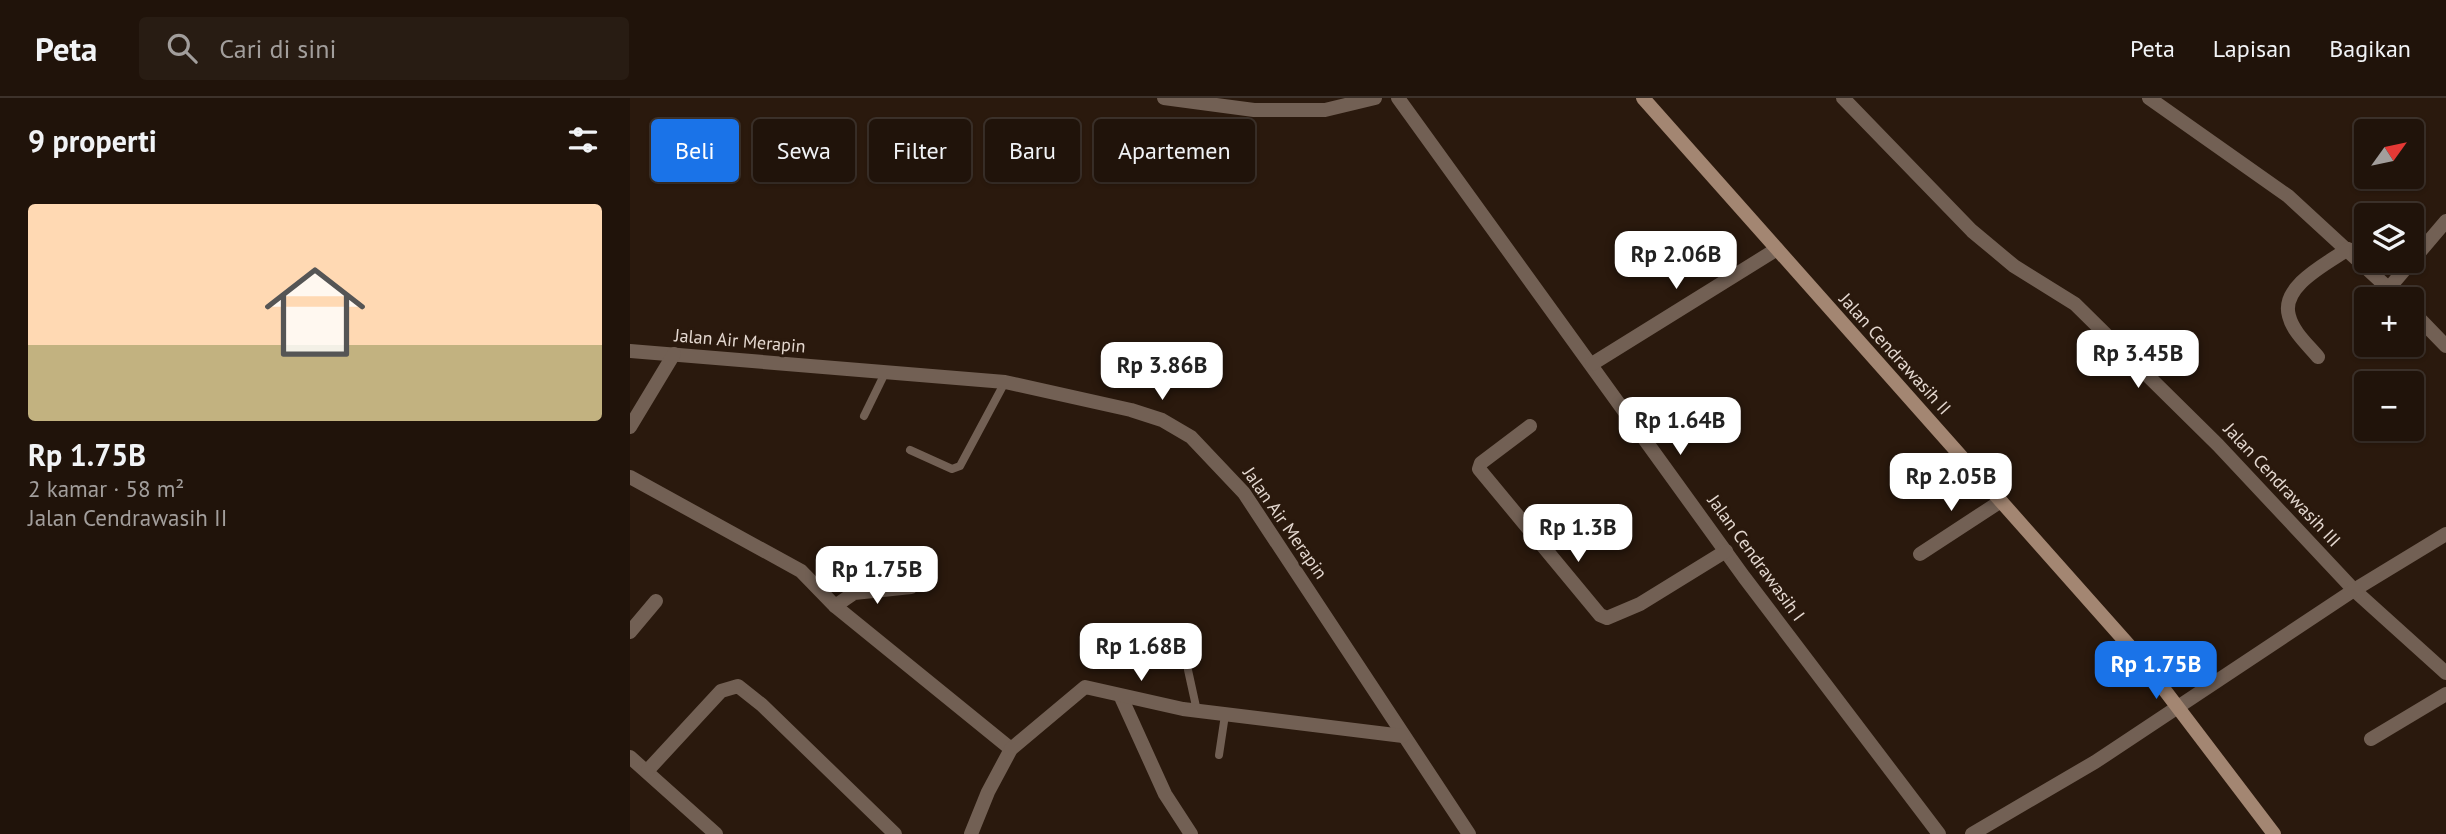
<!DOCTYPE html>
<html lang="id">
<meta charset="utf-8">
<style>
body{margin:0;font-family:"PT Sans",sans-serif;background:#281c13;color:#f1f3f6;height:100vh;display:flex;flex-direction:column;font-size:26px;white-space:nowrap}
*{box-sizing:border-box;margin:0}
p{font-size:23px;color:#a29e9c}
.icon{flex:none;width:38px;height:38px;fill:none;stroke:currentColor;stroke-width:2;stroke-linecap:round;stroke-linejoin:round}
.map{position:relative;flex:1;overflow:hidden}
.panel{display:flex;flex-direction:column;background:#20130a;width:630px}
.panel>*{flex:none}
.top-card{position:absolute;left:21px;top:21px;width:665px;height:63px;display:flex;gap:14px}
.needle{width:46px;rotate:57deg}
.controls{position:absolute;left:1724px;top:21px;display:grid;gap:14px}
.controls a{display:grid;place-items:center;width:70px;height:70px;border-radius:7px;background:#20130a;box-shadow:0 2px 5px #0004,0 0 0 2px #3d322b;font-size:35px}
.price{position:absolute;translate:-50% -60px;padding:0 16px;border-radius:14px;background:#fff;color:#222;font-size:23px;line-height:46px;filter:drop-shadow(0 2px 4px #0008)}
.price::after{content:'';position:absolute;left:50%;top:42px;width:21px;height:16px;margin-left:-10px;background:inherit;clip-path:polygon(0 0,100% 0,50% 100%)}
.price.on{background:#1a73e8;color:#fff}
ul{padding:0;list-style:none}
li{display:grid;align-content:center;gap:14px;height:371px;padding:0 28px}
li span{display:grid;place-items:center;height:217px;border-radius:7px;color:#555}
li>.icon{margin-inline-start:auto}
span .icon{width:126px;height:126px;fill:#fffc;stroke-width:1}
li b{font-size:30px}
h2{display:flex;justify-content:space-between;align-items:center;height:84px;padding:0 28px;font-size:30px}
.chip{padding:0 24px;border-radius:7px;background:#20130a;box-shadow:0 2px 5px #0004,0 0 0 2px #3d322b;font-size:24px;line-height:63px}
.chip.on{background:#1a73e8;color:#fff}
header{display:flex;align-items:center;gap:42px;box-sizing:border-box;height:98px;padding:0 35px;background:#20130a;border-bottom:2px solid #3d322b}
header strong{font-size:33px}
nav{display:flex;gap:38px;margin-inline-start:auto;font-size:24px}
.search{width:490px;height:63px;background:#281c13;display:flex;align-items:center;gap:18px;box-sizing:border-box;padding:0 24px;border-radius:7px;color:#a29e9c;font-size:26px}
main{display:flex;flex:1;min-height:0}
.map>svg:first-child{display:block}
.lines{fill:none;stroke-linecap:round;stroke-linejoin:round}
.lane{stroke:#726054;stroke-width:8}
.street{stroke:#726054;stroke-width:14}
.secondary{stroke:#a38672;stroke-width:14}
.labels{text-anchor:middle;stroke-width:6;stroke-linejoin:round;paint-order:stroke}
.street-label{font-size:18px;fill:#e4d8d0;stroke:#2a190d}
</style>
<header>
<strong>Peta</strong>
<div class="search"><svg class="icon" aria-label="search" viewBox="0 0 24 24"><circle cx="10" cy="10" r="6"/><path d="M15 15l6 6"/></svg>Cari di sini</div>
<nav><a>Peta</a><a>Lapisan</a><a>Bagikan</a></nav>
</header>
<main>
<section class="panel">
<h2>9 properti<svg class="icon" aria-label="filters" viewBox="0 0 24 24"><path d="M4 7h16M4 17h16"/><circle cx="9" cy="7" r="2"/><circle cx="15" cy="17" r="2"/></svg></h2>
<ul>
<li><span style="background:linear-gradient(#ffd9b3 65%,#c2b280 0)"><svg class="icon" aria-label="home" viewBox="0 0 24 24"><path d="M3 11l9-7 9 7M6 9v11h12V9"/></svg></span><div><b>Rp 1.75B</b><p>2 kamar · 58 m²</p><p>Jalan Cendrawasih II</p></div></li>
</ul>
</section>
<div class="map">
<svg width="1816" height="736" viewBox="0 0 1816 736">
<rect width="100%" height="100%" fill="#2a190d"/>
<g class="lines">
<!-- lane -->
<g class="lane">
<path d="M234 318 255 275"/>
<path d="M280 352 322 371 330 368 375 284"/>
<path d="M558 572 567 613"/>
<path d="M589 657 595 617"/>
</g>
<!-- street -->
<g class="street">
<path d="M534 0 624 12H695L745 0"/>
<path d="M768 0 1114 479 1309 736"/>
<path d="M1213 0 1342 133 1384 168 1445 206 1588 347 1724 492 1816 575"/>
<path d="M1519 0 1658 98 1770 201"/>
<path d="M1759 190 1816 123"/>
<path d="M1782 213 1816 248"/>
<path d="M0 253 375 284 501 312 532 322 561 339 614 395 839 736"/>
<path d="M1688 259C1678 247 1663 234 1659 218 1650 188 1698 165 1718 151"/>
<path d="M962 266 1147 151"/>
<path d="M900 328 851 365 849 371 970 517 977 520 1010 506 1096 453"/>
<path d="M0 329 44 256"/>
<path d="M0 379 171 473 205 508 381 651"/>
<path d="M1290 456 1371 403"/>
<path d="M205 508 224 495 281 489"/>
<path d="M0 534 26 503"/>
<path d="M491 599 535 696 561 736"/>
<path d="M1741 641 1816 596"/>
<path d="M0 659 86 736"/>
<path d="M18 672 91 593 108 588 132 607 265 736"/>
<path d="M341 736 358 694 381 651 455 589 553 611 773 638"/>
<path d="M1342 736 1465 664 1724 492 1816 436"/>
</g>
<!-- secondary -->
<path class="secondary" d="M1013 0 1511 561 1644 736"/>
</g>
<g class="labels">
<!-- street labels -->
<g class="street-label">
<text transform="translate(110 243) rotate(5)" y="6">Jalan Air Merapin</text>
<text transform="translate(1265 256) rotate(48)" y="6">Jalan Cendrawasih II</text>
<text transform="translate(1652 387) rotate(47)" y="6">Jalan Cendrawasih III</text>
<text transform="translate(655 425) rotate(55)" y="6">Jalan Air Merapin</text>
<text transform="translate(1126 460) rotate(54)" y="6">Jalan Cendrawasih I</text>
</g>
</g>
</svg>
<div class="controls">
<a><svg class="needle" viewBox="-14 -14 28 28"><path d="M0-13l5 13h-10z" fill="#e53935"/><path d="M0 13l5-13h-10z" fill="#a29e9c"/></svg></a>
<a><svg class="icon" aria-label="layers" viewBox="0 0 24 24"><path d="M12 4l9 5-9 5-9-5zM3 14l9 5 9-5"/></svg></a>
<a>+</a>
<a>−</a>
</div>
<b class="price" style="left:1046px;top:193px">Rp 2.06B</b>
<b class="price" style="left:1508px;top:292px">Rp 3.45B</b>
<b class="price" style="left:532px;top:304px">Rp 3.86B</b>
<b class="price" style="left:1050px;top:359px">Rp 1.64B</b>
<b class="price" style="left:1321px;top:415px">Rp 2.05B</b>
<b class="price" style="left:948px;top:466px">Rp 1.3B</b>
<b class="price" style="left:247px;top:508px">Rp 1.75B</b>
<b class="price" style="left:511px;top:585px">Rp 1.68B</b>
<b class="price on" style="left:1526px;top:603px">Rp 1.75B</b>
<div class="top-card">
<a class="chip on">Beli</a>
<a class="chip">Sewa</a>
<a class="chip">Filter</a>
<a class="chip">Baru</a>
<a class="chip">Apartemen</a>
</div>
</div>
</main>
